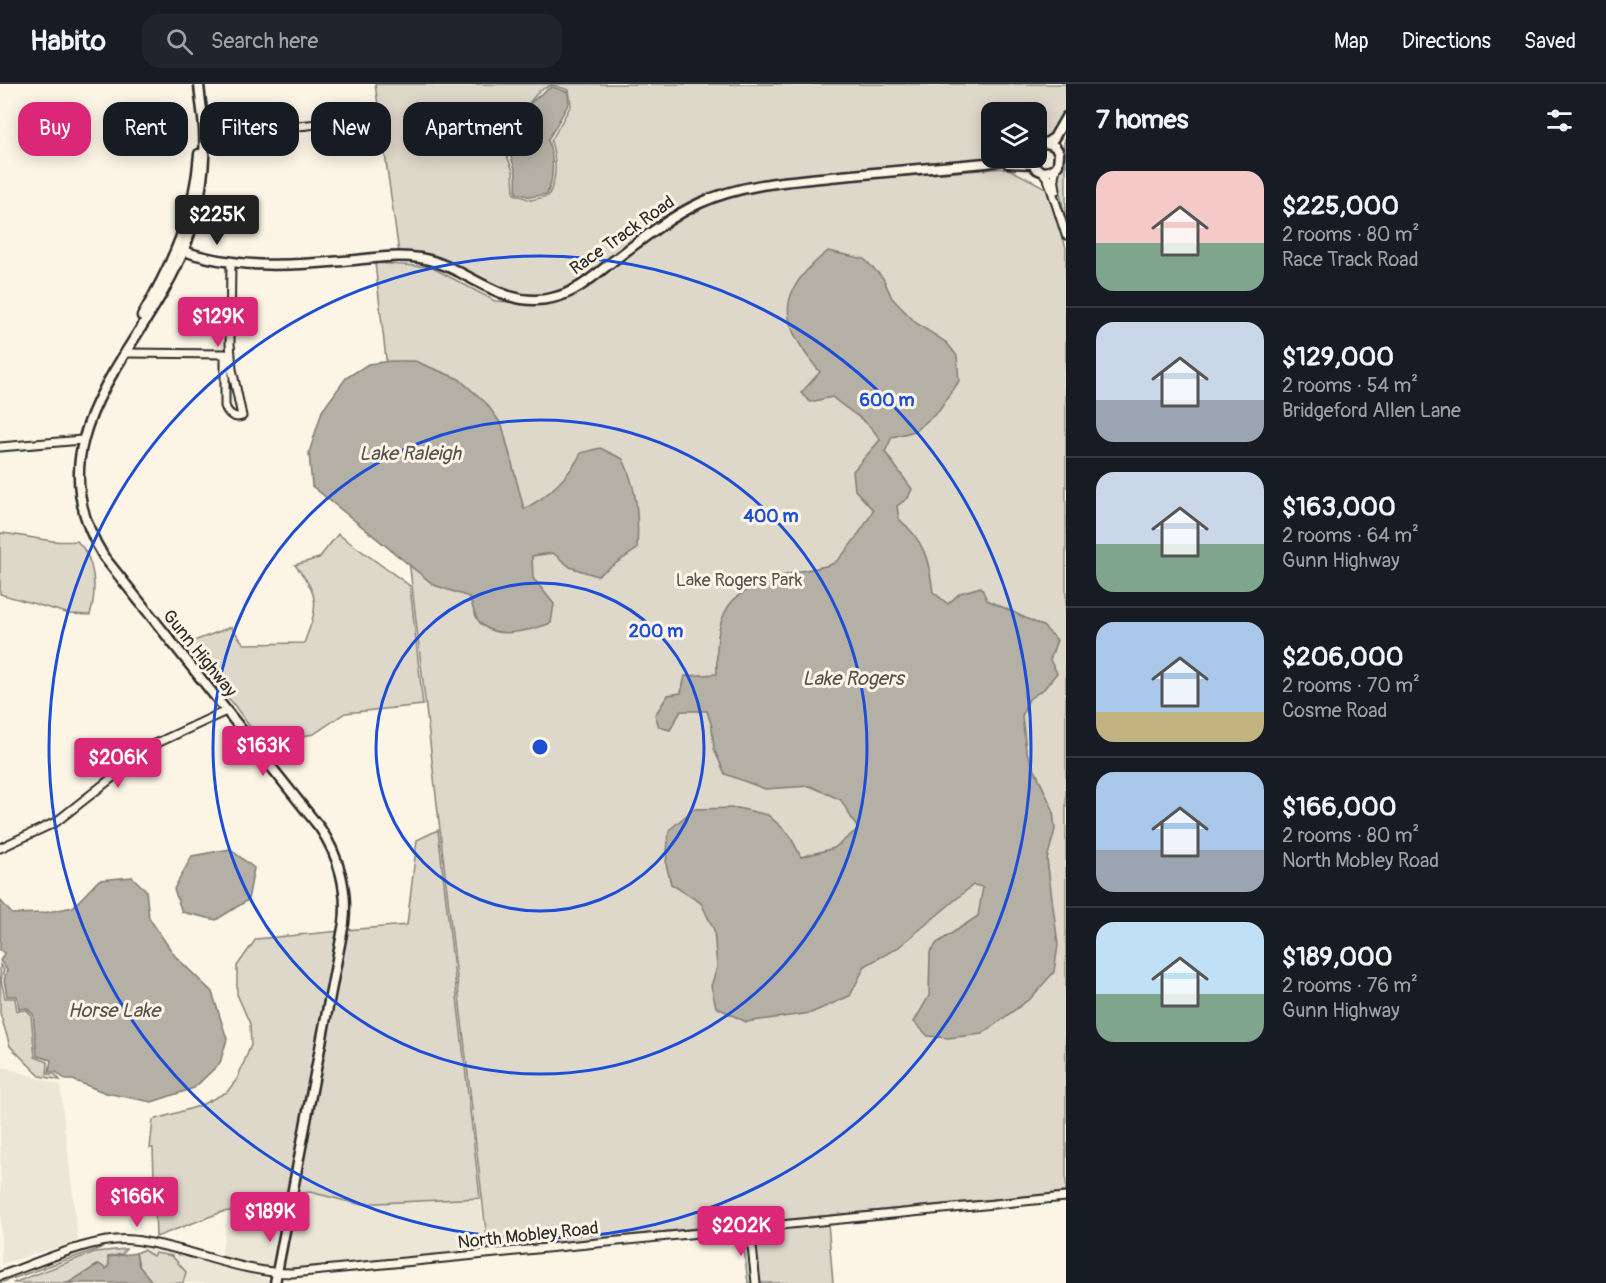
<!DOCTYPE html>
<meta charset="utf-8">
<style>
body{margin:0;font-family:Pangolin,sans-serif;background:#20242c;color:#f1f3f6;height:100vh;display:flex;flex-direction:column;font-size:22px;white-space:nowrap}
*{box-sizing:border-box;margin:0}
p{font-size:20px;color:#9ea1a6}
.icon{flex:none;width:33px;height:33px;fill:none;stroke:currentColor;stroke-width:2;stroke-linecap:round;stroke-linejoin:round}
.map{position:relative;flex:1;overflow:hidden}
.sheet{display:flex;flex-direction:column;background:#171b24;width:540px}
.sheet>*{flex:none}
.banner{position:absolute;left:18px;top:18px;width:570px;height:54px;display:flex;gap:12px}
.buttons{position:absolute;left:981px;top:18px;display:grid;gap:12px}
.buttons a{display:grid;place-items:center;width:66px;height:66px;border-radius:12px;background:#171b24;box-shadow:0 3px 15px #0003;font-size:30px}
.price{position:absolute;translate:-50% -51px;padding:0 14px;border-radius:6px;background:#db2777;color:#fff;font-size:20px;line-height:39px;filter:drop-shadow(0 2px 3px #0008)}
.price::after{content:'';position:absolute;left:50%;top:36px;width:18px;height:14px;margin-left:-9px;background:inherit;clip-path:polygon(0 0,100% 0,50% 100%)}
.price.current{background:#222;color:#fff}
ul{padding:0;list-style:none}
li{display:flex;align-items:center;gap:18px;height:150px;padding:0 30px}
li+li{border-top:2px solid #363941}
li span{display:grid;place-items:center;flex:none;width:168px;height:120px;border-radius:18px;color:#555}
li>.icon{margin-inline-start:auto}
span .icon{width:72px;height:72px;fill:#fffc;stroke-width:1}
li b{font-size:26px}
h2{display:flex;justify-content:space-between;align-items:center;height:72px;padding:0 30px;font-size:26px}
.tag{padding:0 21px;border-radius:18px;background:#171b24;box-shadow:0 3px 15px #0003;font-size:21px;line-height:54px}
.tag.current{background:#db2777;color:#fff}
header{display:flex;align-items:center;gap:36px;box-sizing:border-box;height:84px;padding:0 30px;background:#171b24;border-bottom:2px solid #363941}
header strong{font-size:28px}
nav{display:flex;gap:33px;margin-inline-start:auto;font-size:21px}
.search{width:420px;height:54px;background:#20242c;display:flex;align-items:center;gap:15px;box-sizing:border-box;padding:0 21px;border-radius:18px;color:#9ea1a6;font-size:22px}
main{display:flex;flex:1;min-height:0}
.map>svg:first-child{display:block}
.built{fill:#ece6d7}
.green{fill:#ded8ca;stroke:#84827a;stroke-width:1.5;fill-rule:evenodd}
.water{fill:#b4b0a5;stroke:#7d7b74;stroke-width:1.5}
.lines{fill:none;stroke-linecap:round;stroke-linejoin:round}
.minor-casing{stroke:#2b2b2b;stroke-width:11}
.major-casing{stroke:#2b2b2b;stroke-width:13}
.minor{stroke:#fcf5e5;stroke-width:7}
.major{stroke:#fcf5e5;stroke-width:8}
.ring{fill:none;stroke:#1d4ed8;stroke-width:3}
.labels{text-anchor:middle;stroke-width:6;stroke-linejoin:round;paint-order:stroke}
.street-label{font-size:18px;fill:#2b2b2b;stroke:#fcf5e5}
.park-label{font-size:18px;fill:#585653;stroke:#fcf5e5}
.water-label{font-size:20px;font-style:italic;fill:#545350;stroke:#fcf5e5}
.centre{fill:#1d4ed8;stroke:#fcf5e5;stroke-width:3}
.ring-label{font-size:18px;text-anchor:middle;font-weight:bold;fill:#1d4ed8;stroke:#fcf5e5;stroke-width:6;stroke-linejoin:round;paint-order:stroke}
</style>
<header>
<strong>Habito</strong>
<div class="search"><svg class="icon" aria-label="search" viewBox="0 0 24 24"><circle cx="10" cy="10" r="6"/><path d="M15 15l6 6"/></svg>Search here</div>
<nav><a>Map</a><a>Directions</a><a>Saved</a></nav>
</header>
<main>
<div class="map">
<svg width="1066" height="1199" viewBox="0 0 1066 1199">
<rect width="100%" height="100%" fill="#fcf5e5"/>
<filter id="ink" filterUnits="userSpaceOnUse"><feTurbulence type="fractalNoise" baseFrequency=".0167" numOctaves="2"/><feDisplacementMap in="SourceGraphic" scale="12" xChannelSelector="R" yChannelSelector="G"/><feConvolveMatrix kernelMatrix="1 2 1 2 8 2 1 2 1" color-interpolation-filters="sRGB"/></filter>
<g filter="url(#ink)">
<!-- built -->
<g class="built">
<path d="M0 982 60 1001 78 1157 1 1180Z"/>
<path d="M310 1108 358 1120 480 1114 487 1167 281 1186 295 1110Z"/>
<path d="M289 1113 275 1185 221 1173 228 1128H243Z"/>
<path d="M146 1161 270 1196 269 1199H153L139 1182 136 1169Z"/>
</g>
<!-- green -->
<g class="green">
<path d="M375 0H1066V26L1048 55 1037 58 1036 28H992V74H997L722 107 565 207 540 213 509 210 456 183 399 169ZM552 1 569 6 571 21 551 57C556 75 558 95 548 112L531 116 514 110 513 87 506 69 505 51 515 35 540 6Z"/>
<path d="M1066 50V140L1057 93Z"/>
<path d="M1007 84 1048 105 1066 164V1108L488 1165 375 179 431 183 495 217 544 220 580 209 662 144 709 118 759 103Z"/>
<path d="M0 449C27 451 50 460 77 457 96 475 97 508 90 531L70 530 0 510Z"/>
<path d="M338 450 410 502 423 621 345 629 314 650 278 656 258 654 232 618 184 570 186 560 231 543 244 560 304 559C318 523 321 513 295 481L319 474Z"/>
<path d="M438 746 480 1114 358 1120 310 1108 295 1110 346 846 407 841 417 756Z"/>
<path d="M340 847 289 1113 268 1123 222 1128 156 1153 153 1064H150L153 1036 199 1022 227 1008 237 995 251 961 250 940 237 910V882L256 855Z"/>
<path d="M0 881 4 886 1 896 5 914H15L17 927 27 926 31 931 35 973 48 978 47 990H55L60 996 40 992 10 962 0 929Z"/>
<path d="M828 1139 833 1199H759L753 1146Z"/>
<path d="M747 1147 753 1199H748L742 1148Z"/>
<path d="M92 1164H101L0 1199V1195Z"/>
<path d="M126 1165 122 1170 108 1173 109 1181 105 1185 68 1199H13L95 1168Z"/>
<path d="M143 1166 153 1172 155 1169 172 1172 186 1188 183 1199H153L139 1182 136 1169Z"/>
</g>
<!-- water -->
<g class="water">
<path d="M552 3 568 8 569 19 548 56C554 75 555 92 547 110L531 113 516 109C516 101 517 92 515 85 512 74 505 63 507 52 511 37 538 9 552 3Z"/>
<path d="M828 167 864 175 883 194 892 214 916 239 947 259 957 272 959 297 939 327 915 347 892 353 885 368 912 405 908 414 897 422 899 435C924 456 929 476 933 508L948 520 960 509 981 503 987 516 1043 542 1057 556 1050 576 1057 589 1044 605 1029 615 1022 632 1026 666 1053 726 1055 746 1047 775 1058 861 1054 888 1031 914 982 950 948 954 928 952 914 938 929 912 930 868 937 859 978 832 983 803 973 801 899 863 865 882 850 912 811 929 746 938 716 923 711 902 717 884 714 846 701 819 671 800 666 780 669 746 694 725 738 724 768 731 789 750 801 773 834 764 858 745 841 716 810 702 765 705 725 690 714 665 712 643 707 627H681L670 646 659 643 655 631 668 611 681 609 685 592 717 590C714 516 733 505 800 487 810 485 822 484 832 480 841 477 869 436 873 426L855 406 853 387 880 356C869 336 849 328 832 313L810 318 801 309 820 288C778 238 775 209 828 167Z"/>
<path d="M392 277H415L459 295 486 319 502 341 524 425C547 413 569 393 581 369L600 364 623 375C637 405 639 432 637 465L597 492 570 483 553 469 532 472 533 494 554 520 551 539C532 546 492 558 478 536 474 529 472 520 469 513L434 501 312 402 309 369 322 327 346 294 368 280Z"/>
<path d="M230 765 254 784 248 816 216 836 182 828 174 805 192 772Z"/>
<path d="M132 793 146 806 149 834 175 872 212 908 227 955 220 979 194 1004 152 1018 106 1009 73 996H66L56 988H49L51 976 37 972 33 930 27 924 19 925 17 912H7L4 896 7 886 0 877 4 869 0 866V816L12 830 43 829 73 823 99 796Z"/>
<path d="M136 1169 139 1182 153 1199H68L99 1180 106 1185 109 1181 108 1173Z"/>
</g>
<g class="lines">
<!-- minor casing -->
<g class="minor-casing">
<g id="minor">
<path d="M205 52 327 39"/>
<path d="M1056 84 1054 93 1056 106"/>
<path d="M1042 87 1048 95 1066 151"/>
<path d="M127 269 225 270V322C228 330 234 335 242 332L232 285 230 259 231 178"/>
<path d="M0 363 82 356"/>
<path d="M0 764 56 738 155 660 226 627"/>
<path d="M750 1144 756 1199"/>
<path d="M0 1192C38 1179 93 1152 133 1156 186 1162 238 1189 292 1189L1066 1113"/>
</g>
</g>
<!-- major casing -->
<g class="major-casing">
<g id="major">
<path d="M199 0C200 15 203 30 204 45 206 83 200 122 187 158 147 266 27 349 104 473L320 744C339 772 348 806 344 839L275 1199"/>
<path d="M1046 59 1054 54 1066 33"/>
<path d="M1031 74C1034 89 1048 92 1058 81L1059 69C1055 59 1046 57 1036 62"/>
<path d="M1008 79 1033 80"/>
<path d="M178 165C231 185 288 182 343 177 369 175 395 170 420 174 468 182 500 226 552 214 576 209 594 192 613 177 641 156 668 134 700 119 744 99 793 97 841 92 890 88 938 83 986 79L1015 74"/>
<path d="M142 232C172 180 195 130 199 70"/>
</g>
</g>
<!-- minor -->
<use href="#minor" class="minor"/>
<!-- major -->
<use href="#major" class="major"/>
</g>
</g>
<!-- distance rings -->
<g class="ring">
<circle cx="540" cy="663" r="164"/>
<circle cx="540" cy="663" r="327"/>
<circle cx="540" cy="663" r="491"/>
</g>
<g class="labels">
<!-- street labels -->
<g class="street-label">
<text transform="translate(622 151) rotate(-35)" y="6">Race Track Road</text>
<text transform="translate(200 569) rotate(51)" y="6">Gunn Highway</text>
<text transform="translate(528 1151) rotate(-6)" y="6">North Mobley Road</text>
</g>
<!-- park labels -->
<g class="park-label">
<text x="739" y="502">Lake Rogers Park</text>
</g>
<!-- water labels -->
<g class="water-label">
<text x="410" y="376">Lake Raleigh</text>
<text x="853" y="601">Lake Rogers</text>
<text x="114" y="933">Horse Lake</text>
</g>
</g>
<circle cx="540" cy="663" r="9" class="centre"/>
<g class="ring-label">
<text x="887" y="322">600 m</text>
<text x="771" y="438">400 m</text>
<text x="656" y="553">200 m</text>
</g>
</svg>
<div class="buttons">
<a><svg class="icon" aria-label="layers" viewBox="0 0 24 24"><path d="M12 4l9 5-9 5-9-5zM3 14l9 5 9-5"/></svg></a>
</div>
<b class="price current" style="left:217px;top:162px">$225K</b>
<b class="price" style="left:218px;top:264px">$129K</b>
<b class="price" style="left:263px;top:693px">$163K</b>
<b class="price" style="left:118px;top:705px">$206K</b>
<b class="price" style="left:137px;top:1144px">$166K</b>
<b class="price" style="left:270px;top:1159px">$189K</b>
<b class="price" style="left:741px;top:1173px">$202K</b>
<div class="banner">
<a class="tag current">Buy</a>
<a class="tag">Rent</a>
<a class="tag">Filters</a>
<a class="tag">New</a>
<a class="tag">Apartment</a>
</div>
</div>
<section class="sheet">
<h2>7 homes<svg class="icon" aria-label="filters" viewBox="0 0 24 24"><path d="M4 7h16M4 17h16"/><circle cx="9" cy="7" r="2"/><circle cx="15" cy="17" r="2"/></svg></h2>
<ul>
<li><span style="background:linear-gradient(#f6c9c9 60%,#7fa58c 0)"><svg class="icon" aria-label="home" viewBox="0 0 24 24"><path d="M3 11l9-7 9 7M6 9v11h12V9"/></svg></span><div><b>$225,000</b><p>2 rooms · 80 m²</p><p>Race Track Road</p></div></li>
<li><span style="background:linear-gradient(#c9d6e8 65%,#9aa5b1 0)"><svg class="icon" aria-label="home" viewBox="0 0 24 24"><path d="M3 11l9-7 9 7M6 9v11h12V9"/></svg></span><div><b>$129,000</b><p>2 rooms · 54 m²</p><p>Bridgeford Allen Lane</p></div></li>
<li><span style="background:linear-gradient(#c9d6e8 60%,#7fa58c 0)"><svg class="icon" aria-label="home" viewBox="0 0 24 24"><path d="M3 11l9-7 9 7M6 9v11h12V9"/></svg></span><div><b>$163,000</b><p>2 rooms · 64 m²</p><p>Gunn Highway</p></div></li>
<li><span style="background:linear-gradient(#a9c7e8 75%,#c2b280 0)"><svg class="icon" aria-label="home" viewBox="0 0 24 24"><path d="M3 11l9-7 9 7M6 9v11h12V9"/></svg></span><div><b>$206,000</b><p>2 rooms · 70 m²</p><p>Cosme Road</p></div></li>
<li><span style="background:linear-gradient(#a9c7e8 65%,#9aa5b1 0)"><svg class="icon" aria-label="home" viewBox="0 0 24 24"><path d="M3 11l9-7 9 7M6 9v11h12V9"/></svg></span><div><b>$166,000</b><p>2 rooms · 80 m²</p><p>North Mobley Road</p></div></li>
<li><span style="background:linear-gradient(#bfe0f5 60%,#7fa58c 0)"><svg class="icon" aria-label="home" viewBox="0 0 24 24"><path d="M3 11l9-7 9 7M6 9v11h12V9"/></svg></span><div><b>$189,000</b><p>2 rooms · 76 m²</p><p>Gunn Highway</p></div></li>
</ul>
</section>
</main>
